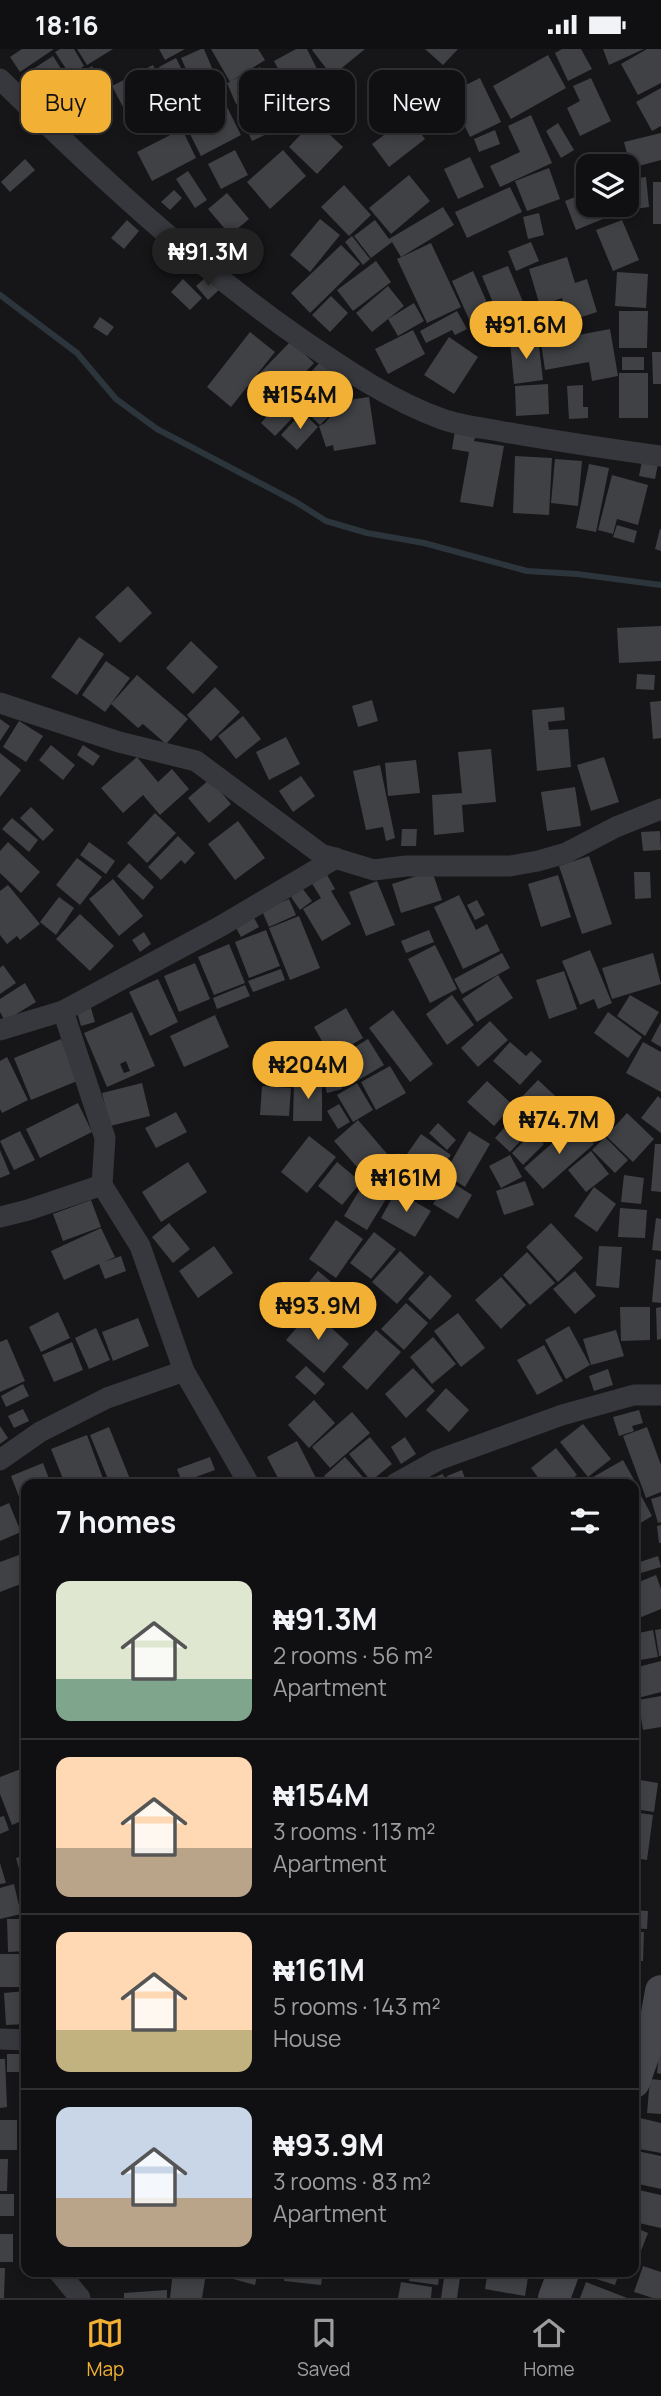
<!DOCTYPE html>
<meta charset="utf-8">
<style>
body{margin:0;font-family:Manrope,sans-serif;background:#1e1e20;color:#f1f3f6;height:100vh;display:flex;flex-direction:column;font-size:26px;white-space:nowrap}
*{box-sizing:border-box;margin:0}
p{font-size:23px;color:#9c9d9f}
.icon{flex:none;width:38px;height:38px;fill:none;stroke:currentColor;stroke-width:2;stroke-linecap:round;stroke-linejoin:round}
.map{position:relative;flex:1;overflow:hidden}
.details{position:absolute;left:21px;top:1430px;width:618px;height:798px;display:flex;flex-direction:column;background:#101012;border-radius:14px;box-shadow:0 4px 10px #0003,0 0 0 2px #303032}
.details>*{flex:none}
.banner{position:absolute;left:21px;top:21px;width:620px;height:63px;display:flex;gap:14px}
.buttons{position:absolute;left:576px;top:105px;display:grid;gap:14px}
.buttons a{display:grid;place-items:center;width:63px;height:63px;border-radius:14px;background:#101012;box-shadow:0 4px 10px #0003,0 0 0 2px #303032;font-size:35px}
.price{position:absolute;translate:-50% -60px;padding:0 16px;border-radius:24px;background:#f2b134;color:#111;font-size:23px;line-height:46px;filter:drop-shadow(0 2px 4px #0008)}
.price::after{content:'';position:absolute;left:50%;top:42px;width:21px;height:16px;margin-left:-10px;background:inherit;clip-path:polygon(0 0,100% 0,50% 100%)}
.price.active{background:#222;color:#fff}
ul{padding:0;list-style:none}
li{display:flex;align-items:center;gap:21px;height:175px;padding:0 35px}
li+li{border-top:2px solid #303032}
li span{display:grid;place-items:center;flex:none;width:196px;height:140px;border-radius:14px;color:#555}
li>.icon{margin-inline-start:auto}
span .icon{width:84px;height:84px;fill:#fffc;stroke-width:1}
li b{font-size:30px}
h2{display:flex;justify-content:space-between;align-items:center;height:84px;padding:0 35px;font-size:30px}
.chip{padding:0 24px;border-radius:14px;background:#101012;box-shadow:0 4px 10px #0003,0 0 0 2px #303032;font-size:24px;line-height:63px}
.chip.active{background:#f2b134;color:#111}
.status{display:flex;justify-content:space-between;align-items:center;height:49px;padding:0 35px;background:#101012;direction:ltr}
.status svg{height:19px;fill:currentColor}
.menu{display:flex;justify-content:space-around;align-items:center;height:98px;border-top:2px solid #303032;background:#101012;font-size:19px;color:#9c9d9f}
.menu a{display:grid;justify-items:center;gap:4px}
.menu .active{color:#f2b134}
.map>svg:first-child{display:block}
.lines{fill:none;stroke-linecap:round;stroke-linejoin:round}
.stream{stroke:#2c353c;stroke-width:6}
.building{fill:#404145;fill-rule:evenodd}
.street{stroke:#37383d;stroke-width:21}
.secondary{stroke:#45474d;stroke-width:32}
</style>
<div class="status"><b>18:16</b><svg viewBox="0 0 49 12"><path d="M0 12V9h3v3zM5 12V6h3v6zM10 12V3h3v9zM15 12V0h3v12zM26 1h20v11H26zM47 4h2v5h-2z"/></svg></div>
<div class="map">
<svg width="661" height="2249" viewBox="0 0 661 2249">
<rect width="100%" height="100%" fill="#161618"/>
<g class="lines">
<!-- stream -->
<path class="stream" d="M0 246 77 304 116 350 157 380 296 453 326 472 367 484 424 494 527 522 577 525 661 536"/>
</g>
<!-- building -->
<g class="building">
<path d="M22 0H54L20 23 10 8Z"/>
<path d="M60 0H74L84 17 70 26 55 3Z"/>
<path d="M77 0H113L87 16Z"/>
<path d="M159 0H185L165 11Z"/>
<path d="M201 0H204L212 19 190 29 181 9Z"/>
<path d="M211 0H258L265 11 233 31 260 18 269 39 236 55 227 34 230 33Z"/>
<path d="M296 0H307L317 20 287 37 274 12Z"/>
<path d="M313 0H365L332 27 312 1Z"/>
<path d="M425 0H458L443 16Z"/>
<path d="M562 0H581L592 20 568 32 555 4Z"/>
<path d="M603 0H644L609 16Z"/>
<path d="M647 0H661V34L638 46 621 15Z"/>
<path d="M548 6 566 39 511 70 493 37Z"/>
<path d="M53 7 67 29 44 44 30 22Z"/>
<path d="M176 9 185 27 167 36 159 18Z"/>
<path d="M153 16 165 39 124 60 112 37Z"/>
<path d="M92 17 106 39 77 58 63 36Z"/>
<path d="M215 23 227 51 200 63 188 35Z"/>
<path d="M322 23 337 43 308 65 293 45Z"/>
<path d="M480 29 501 73 470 88 449 44Z"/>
<path d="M591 29 611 72 580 87 567 59 580 52 573 37Z"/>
<path d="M178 33 196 64 181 73 163 41Z"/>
<path d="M661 39V77L652 82 636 53Z"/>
<path d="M268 47 282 78 252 92 238 62Z"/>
<path d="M227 58 241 86 201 107 187 79Z"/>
<path d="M90 64 98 75 85 84 77 72Z"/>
<path d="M531 66 552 114 500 138 490 117 520 103 508 77Z"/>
<path d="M408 68 425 90 389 118 372 95Z"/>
<path d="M314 71 343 98 317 125 289 98Z"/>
<path d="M558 74 574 101 561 109 546 82Z"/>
<path d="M182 80 196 109 152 132 137 103Z"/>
<path d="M495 81 500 95 479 103 474 90Z"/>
<path d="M661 84V111L631 119 624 93Z"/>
<path d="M235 101 248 126 221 140 208 115Z"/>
<path d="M283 101 306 127 270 160 247 133Z"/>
<path d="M470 108 484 138 458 150 444 120Z"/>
<path d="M25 110 35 121 10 143 1 133Z"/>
<path d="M549 119 560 150 527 162 515 132Z"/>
<path d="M188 122 207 151 195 159 176 130Z"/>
<path d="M409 126 430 152 391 185 369 159Z"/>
<path d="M646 128 649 158 620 162V156H626V131Z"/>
<rect x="653" y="133" width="8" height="42"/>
<path d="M344 136 371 166 349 187 321 158Z"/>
<path d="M510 138 522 163 467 189 455 163Z"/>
<path d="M174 141 182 149 170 161 161 153Z"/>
<path d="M588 143V156H617L620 163 576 181 565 152Z"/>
<path d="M227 144 249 170 230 186 208 160Z"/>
<path d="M443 158 454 176 401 208 392 193 371 209 354 187 375 171 389 190Z"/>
<path d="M539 164 544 186 528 190 523 168Z"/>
<path d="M320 170 340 186 310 223 290 206Z"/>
<path d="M127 171 139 182 124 200 111 189Z"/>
<path d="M622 171 639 211 613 222 596 181Z"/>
<path d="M352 187 370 210 363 216 345 193Z"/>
<path d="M531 193 539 212 516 222 508 202Z"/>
<path d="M431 194 461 258 427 274 397 210Z"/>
<path d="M341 196 360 215 310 264 291 244Z"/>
<path d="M567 208 575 234 587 230 597 263 569 272 562 249 540 257 529 220Z"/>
<path d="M376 212 391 233 353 262 337 241Z"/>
<path d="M508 217 531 272 505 283 482 227Z"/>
<path d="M473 222 497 276 476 286 452 232Z"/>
<path d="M617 223 648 225 646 259 615 257Z"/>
<path d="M207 227 219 241 208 251 196 237Z"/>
<path d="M183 230 202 249 190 261 171 243Z"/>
<path d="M388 237 404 257 372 283 356 264Z"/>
<path d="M331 247 348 264 330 283 312 266Z"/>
<path d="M561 252 570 282 541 292 531 263Z"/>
<path d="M414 254 424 272 398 287 388 270Z"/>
<path d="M457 262 467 280 455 286 452 281 426 294 420 282Z"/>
<path d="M619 262H648L647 299H619Z"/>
<path d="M100 268 114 278 107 287 93 278Z"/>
<path d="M610 280 618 327 592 332 589 313 545 321 541 293Z"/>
<path d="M413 281 425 305 388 325 375 300Z"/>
<path d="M250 283 275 303 231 358 207 338Z"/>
<path d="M449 288 478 308 454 345 424 326Z"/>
<path d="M538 289 543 331 514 335 510 292Z"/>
<path d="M291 292 314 314 282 348 258 326Z"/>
<path d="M652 303H661V335H653Z"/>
<rect x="622" y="308" width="22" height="13"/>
<path d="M322 311 353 339 342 352 369 348 376 395 334 402 333 396 326 398 319 377 325 374 337 359 320 376 289 347Z"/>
<rect x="619" y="324" width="29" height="45"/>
<path d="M548 335 549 365 516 367 515 337Z"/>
<path d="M583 336V358H588V369L569 370 567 337Z"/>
<path d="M285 347 300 361 275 387 261 374Z"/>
<path d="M302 363 318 378 297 401 281 386Z"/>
<path d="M455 381 476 384 474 392 504 397 493 458 460 453 469 403 452 400Z"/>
<path d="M515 407 552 409 549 466 513 464Z"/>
<path d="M643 407 659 410 655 430 639 427Z"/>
<path d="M555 410 582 412 578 457 551 454Z"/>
<path d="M589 415 609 419 596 483 576 479Z"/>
<path d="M612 426 648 436 638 476 617 470 613 485 598 481Z"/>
<path d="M617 476 637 482 634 494 613 488Z"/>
<path d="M660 480H661V502L655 500Z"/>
<path d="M128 537 152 564 120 594 95 568Z"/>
<path d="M661 577V612L619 614 617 579Z"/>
<path d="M79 588 104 605 77 646 51 628Z"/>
<path d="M191 592 218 618 193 645 166 619Z"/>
<path d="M106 612 130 629 105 663 82 646Z"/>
<path d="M637 625 655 626 654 641 636 640Z"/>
<path d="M137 626 188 670 166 695 143 675 138 679 111 655Z"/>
<path d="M215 638 240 663 211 692 187 666Z"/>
<path d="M372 651 378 672 358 678 352 657Z"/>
<path d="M661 652V689L653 690 650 653Z"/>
<path d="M564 658 565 671 548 673 549 681 568 680 571 718 537 722 532 661Z"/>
<path d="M243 667 261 690 236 710 218 687Z"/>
<path d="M0 670 10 677 0 692Z"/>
<path d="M19 672 43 687 26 713 3 698Z"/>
<path d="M286 688 300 715 269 731 256 703Z"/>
<path d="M51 696 75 716 63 731 39 711Z"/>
<path d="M83 696 100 707 93 717 77 706Z"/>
<path d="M491 700 496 753 462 756 464 783 434 786 432 746 462 744 458 703Z"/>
<path d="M0 704 21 721 0 748Z"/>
<path d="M137 708 158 733 172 720 189 740 160 766 143 746 123 764 101 739Z"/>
<path d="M604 708 619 753 591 762 577 716Z"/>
<path d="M416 711 420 744 388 747 385 714Z"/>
<path d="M380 716 395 789 386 792 383 778 366 781 353 722Z"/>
<path d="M301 727 315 747 293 763 279 742Z"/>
<path d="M210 730 231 755 209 774 188 749Z"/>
<path d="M575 738 581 777 547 782 541 743Z"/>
<path d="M31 758 54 781 43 792 20 769Z"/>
<path d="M155 764 176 784 147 814 127 794Z"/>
<path d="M12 769 38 791 29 803 2 780Z"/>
<path d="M238 772 265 809 235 831 208 795Z"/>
<path d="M402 780H417L416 797H401Z"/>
<path d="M660 782 661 801 643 802 641 783Z"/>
<path d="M178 787 195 804 185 815 181 811 161 831 148 818Z"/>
<path d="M8 793 40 823 21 844 0 824V802Z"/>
<path d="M89 793 115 812 106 825 80 806Z"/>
<path d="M589 807 612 875 582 885 559 817Z"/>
<path d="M77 809 102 828 80 856 56 836Z"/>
<path d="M129 814 154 838 143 851 117 827Z"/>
<path d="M432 822 442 851 401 864 392 835Z"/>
<path d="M634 823H650L651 849 635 850Z"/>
<path d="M326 824 335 840 331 842 351 875 322 892 303 860 321 849 311 833Z"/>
<path d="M558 826 571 868 541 878 528 835Z"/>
<path d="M113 830 143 867 119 887 89 850Z"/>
<path d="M377 832 395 876 366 887 349 843Z"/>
<path d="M8 836 40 875 20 891 17 887 7 895 0 886V842Z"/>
<path d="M302 839 312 852 300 861 291 848Z"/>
<path d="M459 846 476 881 487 875 500 902 463 920 434 858Z"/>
<path d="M59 848 74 859 56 886 40 873Z"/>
<path d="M289 850 296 866 269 878 262 862Z"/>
<path d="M477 851 485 866 475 871 467 856Z"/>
<path d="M80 865 114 897 90 922 56 890Z"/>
<path d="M253 867 259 878 241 888 235 877Z"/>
<path d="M299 867 320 919 290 931 269 879Z"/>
<path d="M266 881 280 917 249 929 235 893Z"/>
<path d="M429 881 434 893 406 904 401 892Z"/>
<path d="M144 883 151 895 140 903 132 891Z"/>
<path d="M229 895 245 934 214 946 198 908Z"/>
<path d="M435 896 457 940 430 954 408 910Z"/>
<path d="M590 901 612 954 598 960 594 950 580 956 562 912Z"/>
<path d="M502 904 510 919 462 945 454 930Z"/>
<path d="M653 904 661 935 612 950 602 919Z"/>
<path d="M195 914 210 950 179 963 164 927Z"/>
<path d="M3 916 16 934 0 945V919Z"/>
<path d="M281 920 285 931 253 943 248 932Z"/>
<path d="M564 922 577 960 549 970 536 931Z"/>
<path d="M498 926 513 949 477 973 462 950Z"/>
<path d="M158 930 178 973 150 987 129 943Z"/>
<path d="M25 934 36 953 5 972 0 963V950Z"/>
<path d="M245 936 250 947 217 960 213 949Z"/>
<path d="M452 946 474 976 447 996 426 965Z"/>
<path d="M630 946 659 963 645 987 617 967Z"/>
<path d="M91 959 95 973 81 977 77 963Z"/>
<path d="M346 959 363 989 331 1008 314 978Z"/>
<path d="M393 961 433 1015 410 1033 369 979Z"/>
<path d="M132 963 155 1017 107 1038 84 984ZM126 1012 130 1022 124 1024 120 1015Z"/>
<path d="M608 963 642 988 628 1009 594 984Z"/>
<path d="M215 966 229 998 184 1018 170 987Z"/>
<path d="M490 972 508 991 478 1018 461 999Z"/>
<path d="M661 973V998L651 992Z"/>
<path d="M61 990 77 1032 31 1051 14 1009Z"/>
<path d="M368 990 384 1016 352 1035 337 1009Z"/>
<path d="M510 993 526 1007 531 1002 542 1012 520 1036 493 1012Z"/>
<path d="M643 993 661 1003V1043L626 1024Z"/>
<path d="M7 1008 28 1051 2 1064 0 1060V1012Z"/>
<path d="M334 1012 342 1040 327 1044 319 1016Z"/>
<path d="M316 1015 319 1028 306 1030 303 1017Z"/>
<path d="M390 1017 406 1044 376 1061 361 1033Z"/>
<path d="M538 1031 565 1056 571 1051 582 1061 556 1089 517 1053Z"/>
<path d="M294 1032H322V1072H293Z"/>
<path d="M487 1032 513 1056 494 1077 467 1053Z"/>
<path d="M142 1034 150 1067 110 1077 102 1044Z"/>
<path d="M357 1034 373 1061 353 1073 337 1046Z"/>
<path d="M262 1037 291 1039 289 1067 260 1066Z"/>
<path d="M658 1047 661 1050V1084L641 1069Z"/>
<path d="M78 1054 92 1083 40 1109 26 1080Z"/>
<path d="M339 1055 350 1073 338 1080 327 1062Z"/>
<path d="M176 1063 187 1083 156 1099 145 1079Z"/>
<path d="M627 1064 654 1090 633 1113 606 1087Z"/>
<path d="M514 1068 529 1083 510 1103 495 1089Z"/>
<path d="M358 1071 388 1106 365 1127 334 1092Z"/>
<path d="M438 1074 456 1091 447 1101 429 1084Z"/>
<path d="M575 1074 594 1095 543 1140 524 1119Z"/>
<path d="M20 1082 35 1111 14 1121 0 1092Z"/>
<path d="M469 1082 490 1095 465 1138 444 1125Z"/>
<path d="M533 1083 544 1095 523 1116 512 1104Z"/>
<path d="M421 1085 451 1106 437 1126 407 1105Z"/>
<path d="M309 1087 336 1108 307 1144 281 1123Z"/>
<path d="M605 1088 628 1111 615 1124 592 1101Z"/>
<path d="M655 1095H661V1143L651 1142Z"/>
<path d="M0 1101 10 1125 0 1129Z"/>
<path d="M591 1102 609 1125 586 1143 568 1121Z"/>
<path d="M398 1104 429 1127 412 1150 381 1126Z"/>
<path d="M510 1106 522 1128 501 1139 489 1117Z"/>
<path d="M188 1113 207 1143 161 1173 142 1143Z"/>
<path d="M337 1113 361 1133 342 1156 318 1137Z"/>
<path d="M624 1126 644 1129 641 1155 621 1153Z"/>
<path d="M366 1130 389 1145 367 1181 344 1167Z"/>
<path d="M448 1131 472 1146 458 1170 433 1155Z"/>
<path d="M525 1132 534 1156 504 1166 496 1142Z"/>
<path d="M594 1138 616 1155 597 1183 574 1167Z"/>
<path d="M396 1142 431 1162 415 1188 381 1169Z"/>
<path d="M91 1151 101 1178 63 1192 53 1165Z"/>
<path d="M620 1159 647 1161 645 1189 618 1188Z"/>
<path d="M656 1169 661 1170V1202L652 1201Z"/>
<path d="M336 1171 363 1190 336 1229 309 1210Z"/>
<path d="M169 1174 190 1200 173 1214 152 1188Z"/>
<path d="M551 1174 583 1209 558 1233 526 1198Z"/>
<path d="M101 1179 115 1208 104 1213 121 1207 126 1222 105 1230 99 1215 64 1231 51 1202Z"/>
<path d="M374 1183 396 1200 371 1230 350 1214Z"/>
<path d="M214 1197 233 1224 198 1249 179 1222Z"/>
<path d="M599 1197 622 1198 619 1239 596 1237Z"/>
<path d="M400 1202 424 1224 397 1255 372 1233Z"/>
<path d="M527 1203 555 1234 530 1256 503 1226Z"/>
<path d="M656 1210 661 1211V1254L652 1253Z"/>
<path d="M318 1222 358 1255 339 1278 299 1245Z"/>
<path d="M575 1222 596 1247 575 1265 553 1240Z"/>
<path d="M430 1226 452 1247 430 1271 408 1250Z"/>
<path d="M501 1228 526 1256 501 1280 475 1251Z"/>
<path d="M406 1254 428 1274 404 1301 381 1280Z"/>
<path d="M620 1258H650V1291L621 1292Z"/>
<path d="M661 1258V1290L657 1291 656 1259Z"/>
<path d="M312 1261 349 1295 324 1324 286 1291Z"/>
<path d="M58 1263 70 1289 41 1303 29 1278Z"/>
<path d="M458 1264 485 1299 461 1318 434 1282Z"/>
<path d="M138 1269 149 1297 113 1312 102 1283Z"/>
<path d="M569 1277 590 1316 566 1330 545 1291Z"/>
<path d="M96 1279 110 1311 89 1320 75 1289Z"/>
<path d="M376 1281 401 1303 367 1341 342 1318Z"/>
<path d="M616 1281 624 1307 591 1316 583 1290Z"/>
<path d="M433 1288 456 1315 432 1335 410 1308Z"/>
<path d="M7 1290 25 1332 0 1343V1293Z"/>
<path d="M72 1293 83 1321 54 1333 42 1306Z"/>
<path d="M544 1296 563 1332 537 1346 517 1311Z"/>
<path d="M306 1317 325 1335 315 1346 295 1328Z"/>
<path d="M413 1319 435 1342 406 1369 385 1345Z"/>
<path d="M608 1320 613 1336 594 1342 589 1327Z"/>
<path d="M23 1335 29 1347 6 1358 1 1347Z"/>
<path d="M446 1339 469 1361 449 1383 426 1361Z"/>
<path d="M314 1351 335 1374 309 1399 288 1376Z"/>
<path d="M23 1360 29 1372 14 1379 8 1367Z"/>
<path d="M639 1361 643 1374 632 1377 634 1382 619 1387 613 1368Z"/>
<path d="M352 1363 370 1384 330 1419 312 1398Z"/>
<path d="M583 1375 611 1410 588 1428 560 1393Z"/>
<path d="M0 1377 8 1389 0 1395Z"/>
<path d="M109 1378 132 1435H110L90 1386Z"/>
<path d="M647 1378 661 1416V1443L646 1449 623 1387Z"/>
<path d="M87 1386 105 1435H65L51 1400Z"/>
<path d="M370 1388 392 1415 371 1432 349 1405Z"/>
<path d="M405 1388 416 1405 401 1415 391 1398Z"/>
<path d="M297 1392 319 1435H281L267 1408Z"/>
<path d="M556 1399 577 1426 565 1435H543L531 1419Z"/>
<path d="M210 1408 215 1421 182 1433 177 1420Z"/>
<path d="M345 1408 369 1435H332L324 1427Z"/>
<path d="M623 1411 637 1436 634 1438V1435H581Z"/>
<path d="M43 1414 51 1435H26V1466L11 1427Z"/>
<path d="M462 1421 467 1435H450L447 1427Z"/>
<path d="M443 1425 446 1435H417Z"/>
<path d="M219 1428 222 1435H202Z"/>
<path d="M638 1441 652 1467 634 1478V1444Z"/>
<path d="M661 1447V1473L658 1474 651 1450Z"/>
<path d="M9 1454 21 1483 0 1492V1458Z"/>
<path d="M661 1476V1494H659L657 1477Z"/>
<path d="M19 1506 26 1525V1533L0 1543V1513Z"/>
<path d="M658 1507 661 1518 641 1524 637 1514Z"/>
<path d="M656 1526 661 1540V1560L634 1571V1535Z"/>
<path d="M661 1580V1607H659L655 1581Z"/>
<path d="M653 1581 658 1608 634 1612V1585Z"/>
<path d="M661 1612V1643L638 1649 636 1640 634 1641V1619Z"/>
<path d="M661 1647V1678L643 1681 638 1651Z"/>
<path d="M26 1718V1770L12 1776 0 1745V1728Z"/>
<path d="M634 1730 658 1734 654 1763 634 1760Z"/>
<path d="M634 1763 653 1766 647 1811 634 1809Z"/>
<path d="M4 1767 9 1781 0 1785V1768Z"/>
<path d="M26 1806V1837H24L16 1809Z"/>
<path d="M0 1814 6 1834 0 1835Z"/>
<path d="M634 1817H641L639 1849H634Z"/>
<path d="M14 1835 21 1865 0 1870V1839Z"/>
<path d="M634 1861 648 1862 647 1880 634 1879Z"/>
<path d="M7 1870H26V1902L8 1903Z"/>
<path d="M634 1883H644L643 1912H634Z"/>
<rect x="0" y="1905" width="26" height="33"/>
<path d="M26 1942V1975L6 1976 4 1944Z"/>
<path d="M659 2000H661V2025L657 2024Z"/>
<path d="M7 2005H26L25 2023H7Z"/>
<path d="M0 2010H5L7 2058 0 2059Z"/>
<path d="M650 2030 661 2031V2065L647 2064Z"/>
<path d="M640 2069 661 2074V2104L634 2099Z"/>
<rect x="0" y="2071" width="17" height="30"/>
<path d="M637 2102 661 2107V2140L634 2134V2119Z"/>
<path d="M0 2110H8L7 2142H0Z"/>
<path d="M634 2140 661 2146V2179L634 2173Z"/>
<rect x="0" y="2145" width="14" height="22"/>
<path d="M634 2178 648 2184 639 2207 634 2205Z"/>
<rect x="0" y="2185" width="13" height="28"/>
<path d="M643 2217 661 2223V2249H653L634 2243Z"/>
<path d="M0 2219H5L4 2249H0Z"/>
<path d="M173 2222 206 2225 202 2249H170Z"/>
<path d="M220 2222H258L255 2236 219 2226Z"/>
<path d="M271 2222H283V2227L270 2226Z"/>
<path d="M285 2222H323L321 2236 284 2232Z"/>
<path d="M411 2222H440L438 2236 409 2232Z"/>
<path d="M445 2222H461L457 2249H441Z"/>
<path d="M488 2222H529L525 2247 485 2240Z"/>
<path d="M592 2222H620L615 2236 590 2228Z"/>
<path d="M401 2233 432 2238 431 2249H398Z"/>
<path d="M586 2233 627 2249H580Z"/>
<path d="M167 2241V2249H124V2244Z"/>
</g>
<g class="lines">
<!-- street -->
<g class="street">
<path d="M0 30C96 124 194 216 304 292 348 322 392 352 442 370 461 377 484 379 504 383 556 392 608 400 661 407"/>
<path d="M0 654 119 693 196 712 321 805 374 821 406 817H510L538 812 566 804 616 778 661 760"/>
<path d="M63 962 105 1089 102 1136 140 1197 184 1322 249 1435"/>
<path d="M0 981 63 962 221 877 336 809"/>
<path d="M0 1168 28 1161 102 1136"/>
<path d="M0 1411 40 1383 107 1349 184 1322"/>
<path d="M395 1435 438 1411 562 1366 634 1346H661"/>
<path d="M0 1990 26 1991"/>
<path d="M58 2222 80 2249"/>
</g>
<!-- secondary -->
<g class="secondary">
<path d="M634 2033 656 1970 661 1942"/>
<path d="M554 2249 564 2222"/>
</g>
</g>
</svg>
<div class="buttons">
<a><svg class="icon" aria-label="layers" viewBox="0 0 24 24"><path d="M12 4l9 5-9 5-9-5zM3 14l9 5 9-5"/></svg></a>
</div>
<b class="price active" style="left:208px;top:239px">₦91.3M</b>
<b class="price" style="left:526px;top:312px">₦91.6M</b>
<b class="price" style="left:300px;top:382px">₦154M</b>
<b class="price" style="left:308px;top:1052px">₦204M</b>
<b class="price" style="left:559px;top:1107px">₦74.7M</b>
<b class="price" style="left:406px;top:1165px">₦161M</b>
<b class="price" style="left:318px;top:1293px">₦93.9M</b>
<div class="banner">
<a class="chip active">Buy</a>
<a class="chip">Rent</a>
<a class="chip">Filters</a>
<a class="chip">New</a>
</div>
<section class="details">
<h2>7 homes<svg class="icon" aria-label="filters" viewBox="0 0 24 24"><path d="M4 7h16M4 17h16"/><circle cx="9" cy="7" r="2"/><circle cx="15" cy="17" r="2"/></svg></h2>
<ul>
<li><span style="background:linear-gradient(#dfe7d0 70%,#7fa58c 0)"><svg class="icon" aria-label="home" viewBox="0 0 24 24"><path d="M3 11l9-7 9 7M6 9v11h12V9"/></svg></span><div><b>₦91.3M</b><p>2 rooms · 56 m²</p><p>Apartment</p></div></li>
<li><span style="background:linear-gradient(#ffd9b3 65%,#b9a48a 0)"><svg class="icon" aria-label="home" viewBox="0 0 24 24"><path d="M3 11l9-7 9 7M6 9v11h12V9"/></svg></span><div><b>₦154M</b><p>3 rooms · 113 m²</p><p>Apartment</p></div></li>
<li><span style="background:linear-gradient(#ffd9b3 70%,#c2b280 0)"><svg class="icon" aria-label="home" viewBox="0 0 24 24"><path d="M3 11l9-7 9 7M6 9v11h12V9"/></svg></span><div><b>₦161M</b><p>5 rooms · 143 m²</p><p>House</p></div></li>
<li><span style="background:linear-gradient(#c9d6e8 65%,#b9a48a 0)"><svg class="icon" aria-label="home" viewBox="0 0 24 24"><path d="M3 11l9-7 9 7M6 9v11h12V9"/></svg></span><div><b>₦93.9M</b><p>3 rooms · 83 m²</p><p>Apartment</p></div></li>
</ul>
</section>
</div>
<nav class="menu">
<a class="active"><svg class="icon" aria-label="map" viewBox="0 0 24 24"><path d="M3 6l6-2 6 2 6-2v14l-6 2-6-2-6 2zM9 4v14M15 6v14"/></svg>Map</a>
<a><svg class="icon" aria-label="saved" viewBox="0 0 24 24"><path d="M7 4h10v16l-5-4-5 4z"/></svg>Saved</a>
<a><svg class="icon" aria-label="home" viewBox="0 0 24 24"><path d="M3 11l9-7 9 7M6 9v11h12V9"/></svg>Home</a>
</nav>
